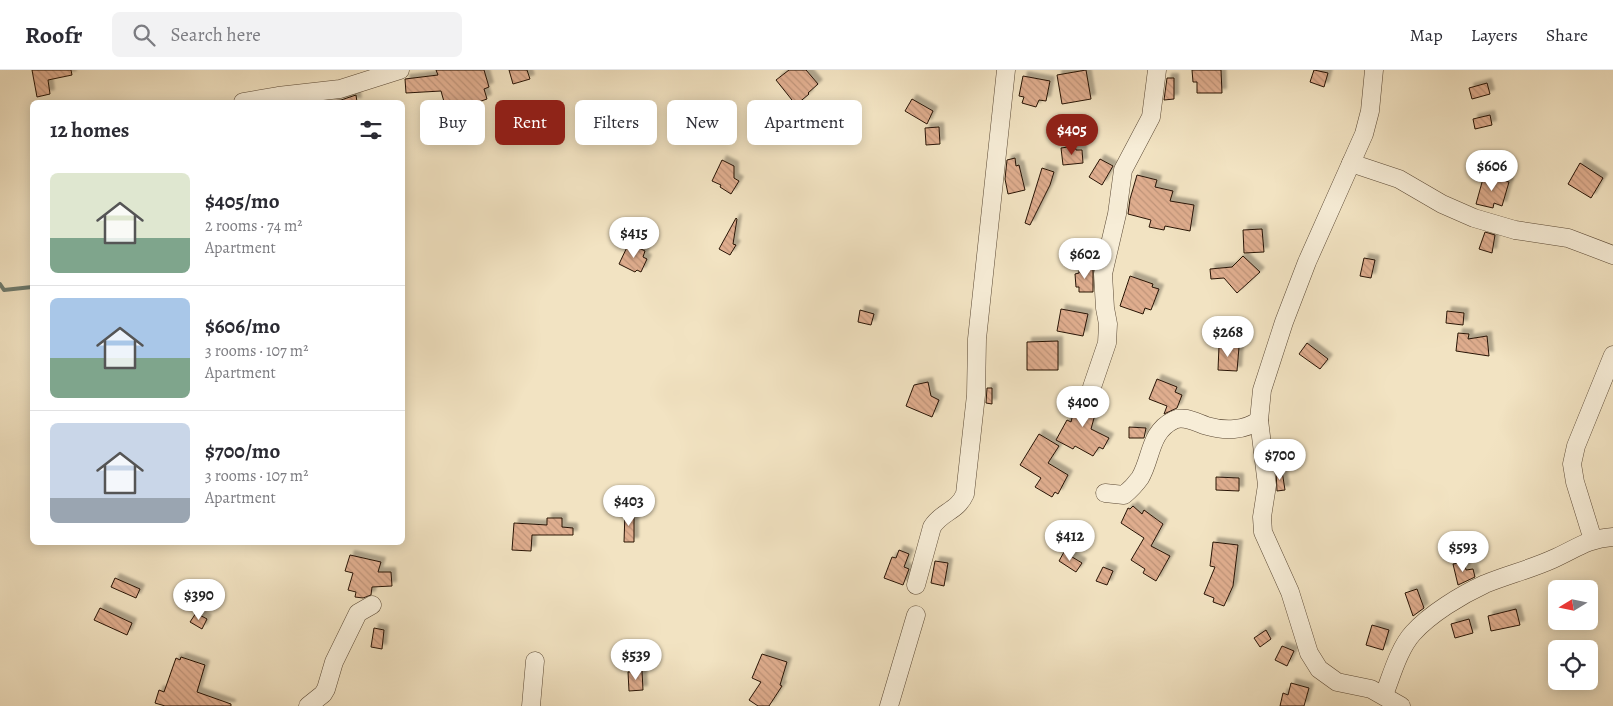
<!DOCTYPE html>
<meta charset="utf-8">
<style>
body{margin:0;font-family:Alegreya,serif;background:#f2f2f3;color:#2b2b33;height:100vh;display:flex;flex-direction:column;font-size:19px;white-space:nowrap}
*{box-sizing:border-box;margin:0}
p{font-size:16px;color:#7c7c81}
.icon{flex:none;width:28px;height:28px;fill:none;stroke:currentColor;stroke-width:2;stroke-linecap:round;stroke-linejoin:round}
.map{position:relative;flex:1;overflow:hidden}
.sheet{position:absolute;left:30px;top:30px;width:375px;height:445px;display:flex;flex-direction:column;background:#fff;border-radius:8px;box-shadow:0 2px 12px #0003}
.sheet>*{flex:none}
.top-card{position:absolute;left:420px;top:30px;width:475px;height:45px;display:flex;gap:10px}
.needle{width:32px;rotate:260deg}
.controls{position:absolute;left:1548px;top:510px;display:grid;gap:10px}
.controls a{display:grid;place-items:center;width:50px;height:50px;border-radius:8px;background:#fff;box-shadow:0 2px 12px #0003;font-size:25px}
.price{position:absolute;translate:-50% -42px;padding:0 11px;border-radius:18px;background:#fff;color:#222;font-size:16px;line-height:32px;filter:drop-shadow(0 1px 2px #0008)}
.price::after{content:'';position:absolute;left:50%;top:30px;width:15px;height:11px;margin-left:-8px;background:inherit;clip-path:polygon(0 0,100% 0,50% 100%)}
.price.active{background:#8f2418;color:#fff}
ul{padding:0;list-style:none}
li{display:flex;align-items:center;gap:15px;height:125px;padding:0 20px}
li+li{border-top:1px solid #e1e1e2}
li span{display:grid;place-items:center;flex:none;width:140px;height:100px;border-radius:8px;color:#555}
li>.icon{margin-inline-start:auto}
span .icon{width:60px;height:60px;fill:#fffc;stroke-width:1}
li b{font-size:21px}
h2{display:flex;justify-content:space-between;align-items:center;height:60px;padding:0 20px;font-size:21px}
.pill{padding:0 18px;border-radius:8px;background:#fff;box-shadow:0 2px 12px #0003;font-size:18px;line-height:45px}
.pill.active{background:#8f2418;color:#fff}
header{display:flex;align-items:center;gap:30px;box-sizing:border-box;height:70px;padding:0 25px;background:#fff;border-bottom:1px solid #e1e1e2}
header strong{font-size:24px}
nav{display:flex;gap:28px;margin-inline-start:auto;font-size:18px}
.search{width:350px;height:45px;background:#f2f2f3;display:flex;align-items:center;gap:12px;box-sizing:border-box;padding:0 18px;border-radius:8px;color:#7c7c81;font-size:19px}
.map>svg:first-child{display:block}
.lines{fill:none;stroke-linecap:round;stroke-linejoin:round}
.stream{stroke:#6d7a6d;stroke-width:4}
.building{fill:url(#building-back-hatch);stroke:#281405;filter:url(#shadow)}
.minor-casing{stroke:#5a4834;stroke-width:19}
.minor{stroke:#f7edd7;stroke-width:18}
</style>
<header>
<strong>Roofr</strong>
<div class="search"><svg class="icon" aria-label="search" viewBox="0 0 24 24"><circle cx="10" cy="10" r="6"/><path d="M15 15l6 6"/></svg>Search here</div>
<nav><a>Map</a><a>Layers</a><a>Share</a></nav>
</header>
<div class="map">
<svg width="1613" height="636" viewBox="0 0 1613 636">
<defs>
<pattern id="building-back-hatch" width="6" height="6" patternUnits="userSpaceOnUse" patternTransform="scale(1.25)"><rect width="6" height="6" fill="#dfad8e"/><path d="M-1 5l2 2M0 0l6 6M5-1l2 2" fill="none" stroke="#bf9479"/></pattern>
<filter id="shadow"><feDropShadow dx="4.5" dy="-4.5" stdDeviation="1" flood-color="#0004"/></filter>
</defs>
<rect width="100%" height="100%" fill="#f2e3c2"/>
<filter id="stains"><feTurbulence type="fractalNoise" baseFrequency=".004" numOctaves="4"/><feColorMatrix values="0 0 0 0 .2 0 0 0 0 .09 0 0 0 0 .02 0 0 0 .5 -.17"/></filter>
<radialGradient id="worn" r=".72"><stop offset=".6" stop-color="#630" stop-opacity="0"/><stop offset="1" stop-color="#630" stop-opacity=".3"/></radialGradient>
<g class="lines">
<!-- stream -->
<path class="stream" d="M0 214 4 220 32 217"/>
</g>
<!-- building -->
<g class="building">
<path d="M32 0H71L72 5 48 10 50 24 37 27Z"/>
<path d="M436 0H484L489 17 484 19 487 29 464 37 465 41 448 46 441 21 406 23 405 9 438 5Z"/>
<path d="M509 0H527L530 9 513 14Z"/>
<path d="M789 0H806L818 14 808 23 809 24 796 35 776 10Z"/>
<path d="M1086 0 1091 29 1062 34 1057 5Z"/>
<path d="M1192 0H1221L1222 23H1197V12H1193Z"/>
<path d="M1314 0 1328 3 1324 17 1310 12Z"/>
<path d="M1023 6 1050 11 1046 31 1039 30 1036 37 1022 33 1024 27 1019 26Z"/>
<path d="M1167 8H1174V29L1164 30Z"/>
<path d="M1487 13 1490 24 1472 29 1469 18Z"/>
<path d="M356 25 357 32H326V31L341 30Z"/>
<path d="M912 29 933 41 927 54 905 41Z"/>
<path d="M1490 45 1492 55 1475 59 1473 49Z"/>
<path d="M939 57 940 74 926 75 925 58Z"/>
<path d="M1075 76 1076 80H1082L1083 93 1063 95 1061 78Z"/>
<path d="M1015 88 1016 96 1019 95 1025 120 1008 124 1005 109 1007 90Z"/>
<path d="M1100 89 1113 96 1102 115 1089 107Z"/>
<path d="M722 90 734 96V108L739 111 731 124 720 117 721 115 712 111Z"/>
<path d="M1580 93 1603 108 1591 128 1568 114Z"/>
<path d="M1042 98 1054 102 1050 115 1030 155 1025 153Z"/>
<path d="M1137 105 1157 110 1155 117 1173 121 1170 131 1194 135 1190 161 1165 156 1164 160 1149 157 1151 150 1128 144 1130 129Z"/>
<path d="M1484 105 1509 112 1502 136 1494 133 1493 138 1476 134Z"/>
<path d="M736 148 737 149 733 174 736 175 730 185 719 179Z"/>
<path d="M1262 159 1264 182 1244 183 1243 160Z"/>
<path d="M1485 162 1495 165 1492 183 1479 179Z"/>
<path d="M629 173 645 181 643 187 647 189 641 202 637 200 635 202 619 194Z"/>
<path d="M1243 186 1260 202 1237 223 1224 208 1211 209 1210 199 1232 197Z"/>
<path d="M1364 188 1375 190 1371 208 1360 206Z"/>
<path d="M1079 199H1093V222H1079V217H1076L1075 204 1079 203Z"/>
<path d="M1130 206 1153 214 1152 217 1159 219 1151 240 1145 238 1143 244 1120 236Z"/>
<path d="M1061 239 1088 244 1083 266 1057 261Z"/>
<path d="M860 240 874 244 871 255 858 252Z"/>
<path d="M1447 241 1464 243 1463 255 1446 253Z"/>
<path d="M1458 263 1469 264 1468 269 1487 266 1489 286 1456 281Z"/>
<path d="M1058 271V300H1027V272Z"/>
<path d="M1307 273 1328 289 1320 299 1299 284Z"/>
<path d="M1219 276 1239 277 1237 301 1218 300Z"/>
<path d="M1157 309 1177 317 1175 322 1182 325 1177 338 1164 344 1167 336 1149 329Z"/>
<path d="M928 312 931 326 939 330 932 347 906 336 914 315Z"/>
<path d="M987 318H992V334L986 333Z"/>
<path d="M1078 324 1099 330 1091 359 1109 368 1103 379 1099 377 1093 386 1075 376 1073 379 1056 370 1067 350 1071 352Z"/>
<path d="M1129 357 1146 358 1144 368H1129Z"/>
<path d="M1039 364 1059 376 1048 393 1068 405 1058 424 1055 422 1052 427 1035 417 1041 408 1020 395Z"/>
<path d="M1276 401H1282L1285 420 1277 421Z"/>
<path d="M1216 407 1239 408V421L1216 420Z"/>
<path d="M1133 436 1142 444 1144 440 1163 454 1151 476 1170 486 1156 511 1143 503 1145 499 1131 490 1144 468 1121 453 1128 438 1130 439Z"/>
<path d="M625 442H634V472H624Z"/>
<path d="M547 448H562V457L573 458V465H532L531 481 512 480 514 453 547 455Z"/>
<path d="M1213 472 1238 475 1233 516 1224 536 1213 532 1214 528 1204 524 1215 497 1210 496Z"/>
<path d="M899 480 909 484 904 497 909 499 903 515 884 508 892 487 896 488Z"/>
<path d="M1064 482 1082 493 1076 502 1059 491Z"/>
<path d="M350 485 381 492 378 502H391L392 516 372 517 371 525 363 528 355 527 356 522 348 520 353 503 345 501Z"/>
<path d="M935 491 948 493 944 516 931 513Z"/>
<path d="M1464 492 1466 500 1473 499 1475 507 1458 515 1453 494Z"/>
<path d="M1103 497 1113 501 1107 515 1096 511Z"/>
<path d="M115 508 140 519 136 528 111 517Z"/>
<path d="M1417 519 1424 538 1413 546 1405 523Z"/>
<path d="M100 538 132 553 127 565 94 550Z"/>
<path d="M1516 539 1520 555 1491 561 1488 546Z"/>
<path d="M196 543 207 549 202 559 190 552Z"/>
<path d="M1469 549 1473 563 1455 568 1451 554Z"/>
<path d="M1372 555 1389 560 1383 580 1366 575Z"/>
<path d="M374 558 384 560 382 579 371 577Z"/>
<path d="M1266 560 1271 569 1260 577 1254 568Z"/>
<path d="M1282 576 1294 581 1287 596 1275 590Z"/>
<path d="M762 584 787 592 780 615 782 616 769 636H758L749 630 761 612 752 608Z"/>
<path d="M181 587 205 595 197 622 231 634V636H165L155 633 159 620 164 622 176 588 180 590Z"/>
<path d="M642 601 643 620 629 621 628 602Z"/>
<path d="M1291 613 1309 618 1304 636H1280L1283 623 1288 625Z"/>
</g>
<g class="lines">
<!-- minor casing -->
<g class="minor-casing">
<g id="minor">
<path d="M1374 0 1370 41 1364 64 1307 192 1284 252 1262 320 1259 350 1267 415 1262 447 1263 462 1290 522 1309 583 1319 599 1337 612 1371 619 1401 636"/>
<path d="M243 32 278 26 340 19 400 0"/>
<path d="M1351 93 1399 109 1442 134 1474 148 1515 160 1568 168 1613 185"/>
<path d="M1092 317 1107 273 1108 254 1105 238 1103 204 1117 144 1123 100 1151 47 1157 0"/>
<path d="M1105 423 1124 425C1130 420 1135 415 1140 408 1152 388 1149 362 1174 350 1184 345 1197 353 1207 356 1224 361 1245 361 1259 350"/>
<path d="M1593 470 1575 412 1572 394 1576 376 1613 285"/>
<path d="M916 515 932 457C942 441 957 442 965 424L976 325 977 269 1006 0"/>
<path d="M1384 625C1391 607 1399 578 1413 563 1430 544 1461 525 1485 514 1507 505 1531 499 1553 489 1576 479 1586 469 1613 467"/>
<path d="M308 636 323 624 326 619 334 592 358 543 372 535"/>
<path d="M531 636 535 591"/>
<path d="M889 636 916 545"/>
</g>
</g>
<!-- minor -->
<use href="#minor" class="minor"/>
</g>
<rect width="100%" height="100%" filter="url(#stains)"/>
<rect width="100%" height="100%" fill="url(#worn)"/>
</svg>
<div class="controls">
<a><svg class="needle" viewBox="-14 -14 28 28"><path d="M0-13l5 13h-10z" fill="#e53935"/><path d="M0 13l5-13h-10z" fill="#7c7c81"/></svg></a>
<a><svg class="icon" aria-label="locate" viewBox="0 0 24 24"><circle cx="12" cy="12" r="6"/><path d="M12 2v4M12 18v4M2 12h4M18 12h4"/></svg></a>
</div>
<b class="price active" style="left:1072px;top:86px">$405</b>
<b class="price" style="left:1492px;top:122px">$606</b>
<b class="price" style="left:634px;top:189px">$415</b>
<b class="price" style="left:1085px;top:210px">$602</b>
<b class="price" style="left:1228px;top:288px">$268</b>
<b class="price" style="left:1083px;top:358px">$400</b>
<b class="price" style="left:1280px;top:411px">$700</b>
<b class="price" style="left:629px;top:457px">$403</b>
<b class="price" style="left:1070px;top:492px">$412</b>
<b class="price" style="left:1463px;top:503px">$593</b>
<b class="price" style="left:199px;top:551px">$390</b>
<b class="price" style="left:636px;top:611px">$539</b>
<div class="top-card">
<a class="pill">Buy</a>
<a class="pill active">Rent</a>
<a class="pill">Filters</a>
<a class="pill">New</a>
<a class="pill">Apartment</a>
</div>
<section class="sheet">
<h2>12 homes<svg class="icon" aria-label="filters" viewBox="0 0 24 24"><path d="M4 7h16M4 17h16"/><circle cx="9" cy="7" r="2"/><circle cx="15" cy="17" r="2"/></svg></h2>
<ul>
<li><span style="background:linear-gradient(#dfe7d0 65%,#7fa58c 0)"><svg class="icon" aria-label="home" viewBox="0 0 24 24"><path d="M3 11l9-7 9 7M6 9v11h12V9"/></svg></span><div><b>$405/mo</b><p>2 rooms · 74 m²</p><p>Apartment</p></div></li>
<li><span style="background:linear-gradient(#a9c7e8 60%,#7fa58c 0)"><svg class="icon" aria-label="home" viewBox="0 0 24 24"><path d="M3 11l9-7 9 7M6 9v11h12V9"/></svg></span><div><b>$606/mo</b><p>3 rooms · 107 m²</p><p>Apartment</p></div></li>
<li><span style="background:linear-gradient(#c9d6e8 75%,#9aa5b1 0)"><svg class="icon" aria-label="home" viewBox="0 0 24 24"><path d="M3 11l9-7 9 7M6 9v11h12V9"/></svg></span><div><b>$700/mo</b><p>3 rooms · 107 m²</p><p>Apartment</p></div></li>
</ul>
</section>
</div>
